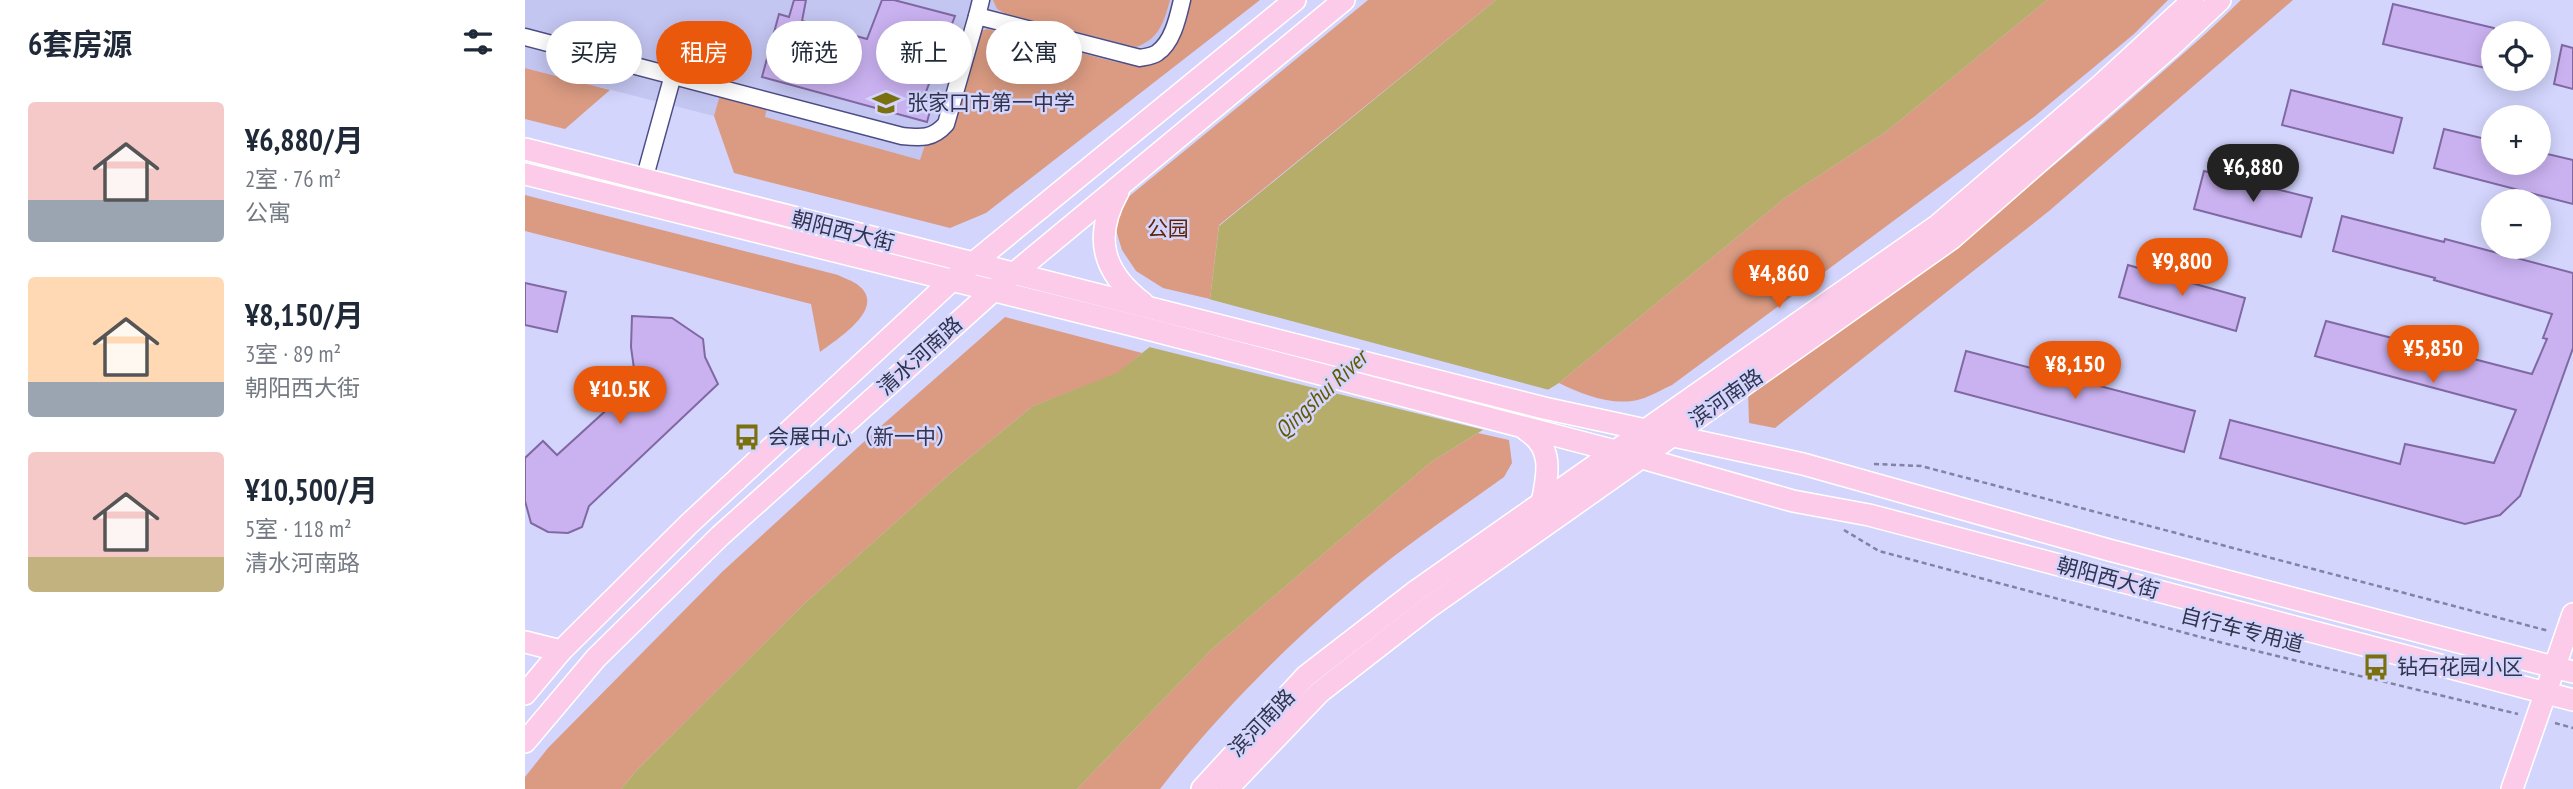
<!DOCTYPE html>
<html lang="zh">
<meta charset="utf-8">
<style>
body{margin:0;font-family:"PT Sans Narrow","Noto Sans SC",sans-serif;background:#f2f2f3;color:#1f2937;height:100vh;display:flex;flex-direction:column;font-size:26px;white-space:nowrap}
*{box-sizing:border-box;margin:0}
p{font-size:23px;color:#747a83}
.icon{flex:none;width:38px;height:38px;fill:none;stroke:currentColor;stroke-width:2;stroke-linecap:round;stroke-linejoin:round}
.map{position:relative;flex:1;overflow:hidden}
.details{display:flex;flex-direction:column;background:#fff;width:525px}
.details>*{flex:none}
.top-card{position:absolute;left:21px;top:21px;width:665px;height:63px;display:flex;gap:14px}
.tools{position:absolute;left:1956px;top:21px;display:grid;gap:14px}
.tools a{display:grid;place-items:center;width:70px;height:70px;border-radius:50%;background:#fff;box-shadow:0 4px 18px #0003;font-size:35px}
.price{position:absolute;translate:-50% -60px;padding:0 16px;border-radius:24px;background:#ea580c;color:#fff;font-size:23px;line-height:46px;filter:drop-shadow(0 2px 4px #0008)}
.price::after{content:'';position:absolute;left:50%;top:42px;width:21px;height:16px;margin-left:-10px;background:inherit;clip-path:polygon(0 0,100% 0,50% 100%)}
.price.on{background:#222;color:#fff}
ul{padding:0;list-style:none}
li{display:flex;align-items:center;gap:21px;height:175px;padding:0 28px}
li span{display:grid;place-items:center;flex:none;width:196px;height:140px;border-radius:7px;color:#555}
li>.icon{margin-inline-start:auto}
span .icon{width:84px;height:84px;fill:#fffc;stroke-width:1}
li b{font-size:30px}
h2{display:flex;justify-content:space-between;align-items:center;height:84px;padding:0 28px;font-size:30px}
.tag{padding:0 24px;border-radius:32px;background:#fff;box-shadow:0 4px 18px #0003;font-size:24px;line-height:63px}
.tag.on{background:#ea580c;color:#fff}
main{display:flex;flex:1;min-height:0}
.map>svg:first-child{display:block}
.built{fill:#c4c6f2}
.green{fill:#da9b82}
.water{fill:#b5ad69}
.pier{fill:#d3d5fd}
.building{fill:#cab2f1;stroke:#8069a2;stroke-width:2}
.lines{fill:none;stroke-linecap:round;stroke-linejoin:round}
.minor-casing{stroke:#4d4d85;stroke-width:19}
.major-casing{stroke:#fff;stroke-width:24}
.path{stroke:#8183a4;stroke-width:2.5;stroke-dasharray:5 3.5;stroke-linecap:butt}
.minor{stroke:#fff;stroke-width:16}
.major{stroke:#fbcbe9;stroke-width:21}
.labels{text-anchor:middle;stroke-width:5;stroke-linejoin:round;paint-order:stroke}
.poi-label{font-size:21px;fill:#32334d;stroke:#d3d5fd;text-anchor:start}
.park-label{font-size:21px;fill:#602408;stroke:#d3d5fd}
.street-label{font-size:21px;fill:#32334d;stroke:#d3d5fd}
.water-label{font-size:23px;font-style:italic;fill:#625801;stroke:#d3d5fd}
</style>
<main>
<section class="details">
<h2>6套房源<svg class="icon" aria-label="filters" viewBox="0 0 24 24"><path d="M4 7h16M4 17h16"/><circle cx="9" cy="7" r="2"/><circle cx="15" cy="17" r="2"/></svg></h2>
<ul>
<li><span style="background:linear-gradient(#f6c9c9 70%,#9aa5b1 0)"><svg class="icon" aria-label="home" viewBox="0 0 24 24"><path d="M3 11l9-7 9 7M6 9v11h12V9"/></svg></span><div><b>¥6,880/月</b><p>2室 · 76 m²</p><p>公寓</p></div></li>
<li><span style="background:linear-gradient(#ffd9b3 75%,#9aa5b1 0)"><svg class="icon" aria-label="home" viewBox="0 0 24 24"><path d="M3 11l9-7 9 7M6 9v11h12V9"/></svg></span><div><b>¥8,150/月</b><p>3室 · 89 m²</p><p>朝阳西大街</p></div></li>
<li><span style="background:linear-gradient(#f6c9c9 75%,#c2b280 0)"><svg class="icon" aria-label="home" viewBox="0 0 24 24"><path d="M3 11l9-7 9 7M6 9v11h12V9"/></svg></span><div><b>¥10,500/月</b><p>5室 · 118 m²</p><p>清水河南路</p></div></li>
</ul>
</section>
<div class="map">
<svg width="2048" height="789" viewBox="0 0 2048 789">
<rect width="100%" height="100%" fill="#d3d5fd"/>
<!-- built -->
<path class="built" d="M0 0H721L473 188 0 68Z"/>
<!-- green -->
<g class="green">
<path d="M468 0H645C639 22 634 39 611 47L481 14 472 9Z"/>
<path d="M665 0H735L461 213 425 228 209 173 189 116 195 95 242 107 240 117 395 160 400 145C415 143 422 135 429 122L456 31 462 29 591 62 623 65 652 40Z"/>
<path d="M843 0H971L694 225 685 299 638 288 611 271 597 250 590 227 596 203Z"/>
<path d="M1522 0H1643L1609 34 1510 116 1147 385C1137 389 1127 396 1116 399 1090 407 1058 395 1034 383L1260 198 1362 131Z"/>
<path d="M1716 0H1768L1524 211 1250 428 1224 423 1223 391C1356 303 1482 208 1602 103 1640 69 1680 36 1716 0Z"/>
<path d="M0 68 85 90 40 129 0 119Z"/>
<path d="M0 195 313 275C319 278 328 281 333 285 363 308 312 339 295 352L286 304 0 231Z"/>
<path d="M480 317 617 353 592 374 508 406 427 472 280 603 112 770 96 789H0V777L23 748 197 572 355 427Z"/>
<path d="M953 433 984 440 987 463 979 477C936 508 891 538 849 572 773 634 695 711 635 789H552L687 649 906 462Z"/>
</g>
<!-- water -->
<path class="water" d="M971 0H1522L1362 131 1260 198 1034 383 906 462 687 649 552 789H96L112 770 280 603 427 472 508 406 592 373 685 299 694 226Z"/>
<!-- pier -->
<path class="pier" d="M680 298 1028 391 963 431 620 346Z"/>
<!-- building -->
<g class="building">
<path d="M269 0H281L277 21 342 39 357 0H369L430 16 399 97 408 100 402 122 237 77 254 14 264 17Z"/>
<path d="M1868 4 1969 28V70L1858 44Z"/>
<path d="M2037 45 2048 48V89L2029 84Z"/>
<path d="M1766 90 1877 118 1868 153 1757 125Z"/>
<path d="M1919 129 1969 141V163H2014V152L2048 160V204L1909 168Z"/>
<path d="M1679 171 1787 198 1776 237 1669 209Z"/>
<path d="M1817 216 1919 242 1920 239 2048 273V348L1995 496 1975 515 1940 524 1695 458 1705 420 1875 464 1880 444 1969 463 1991 410 1790 356 1801 321 2007 374 2022 339 2018 338 2027 314 1909 280 1910 278 1808 251Z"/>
<path d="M1603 265 1720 298 1711 331 1594 297Z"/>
<path d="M0 283 41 292 32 332 0 325Z"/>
<path d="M107 316 147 318 178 339 180 357 193 384 64 506 57 527 43 533 23 532 6 523 0 501V458L18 441 32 455 111 383 106 347Z"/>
<path d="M1441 351 1670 411 1659 452 1430 391Z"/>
</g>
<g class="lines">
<!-- minor casing -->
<g class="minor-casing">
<g id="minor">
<path d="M456 0 452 16 615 58C620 57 628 56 632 53 648 42 653 17 657 0"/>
<path d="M0 37 377 136C396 138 408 139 421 124L452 16"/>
<path d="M119 180 148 75"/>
</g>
</g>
<!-- major casing -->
<g class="major-casing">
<g id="major">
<path d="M0 149 1019 408 1278 464 1584 550 2048 672"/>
<path d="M0 174 615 327 1117 458 1268 501 1344 515 2048 700"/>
<path d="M593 192C568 237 577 272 618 303"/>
<path d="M1001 430C1029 447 1023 474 1017 503"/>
<path d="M0 642 36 651"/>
<path d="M0 694 36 651 165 523 425 282 770 0"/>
<path d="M0 742 71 658 195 536 469 290 819 0"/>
<path d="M677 789 781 676 891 591 1413 225 1576 85 1668 0"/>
<path d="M702 789 795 692 903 608 1426 239 1644 48 1695 0"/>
<path d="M1987 789 2048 614"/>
</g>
</g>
<!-- path -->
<g class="path">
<path d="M1349 464 1396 466 2024 631"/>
<path d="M1319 530 1354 551 1698 643 1993 714"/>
<path d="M2030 723 2048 728"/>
</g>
<!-- minor -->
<use href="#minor" class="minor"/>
<!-- major -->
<use href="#major" class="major"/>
</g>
<!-- icons -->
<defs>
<g id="school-bare" transform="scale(2.1)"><path d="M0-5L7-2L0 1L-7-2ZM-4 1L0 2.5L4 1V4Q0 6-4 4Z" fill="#7b700f" stroke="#d3d5fd" stroke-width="2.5" paint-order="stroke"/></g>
<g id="bus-bare" transform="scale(2.1)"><path d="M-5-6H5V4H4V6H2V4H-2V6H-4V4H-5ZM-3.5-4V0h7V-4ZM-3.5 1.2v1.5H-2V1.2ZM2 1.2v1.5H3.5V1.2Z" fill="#7b700f" stroke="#d3d5fd" stroke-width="2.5" paint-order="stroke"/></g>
</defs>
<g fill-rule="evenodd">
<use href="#school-bare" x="361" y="103"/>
<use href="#bus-bare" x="222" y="437"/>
<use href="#bus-bare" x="1851" y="667"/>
</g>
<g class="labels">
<!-- poi labels -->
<g class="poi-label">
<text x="382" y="110">张家口市第一中学</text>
<text x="243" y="444">会展中心（新一中）</text>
<text x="1872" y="674">钻石花园小区</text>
</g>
<!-- park labels -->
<g class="park-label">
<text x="643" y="236">公园</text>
</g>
<!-- street labels -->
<g class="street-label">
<text transform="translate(318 231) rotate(14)" y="7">朝阳西大街</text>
<text transform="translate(395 356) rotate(-42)" y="7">清水河南路</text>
<text transform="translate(1201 398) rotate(-35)" y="7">滨河南路</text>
<text transform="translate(1583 578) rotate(15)" y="7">朝阳西大街</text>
<text transform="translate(1717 630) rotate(14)" y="7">自行车专用道</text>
<text transform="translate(737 723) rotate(-46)" y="7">滨河南路</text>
</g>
<!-- water labels -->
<g class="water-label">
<text transform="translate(796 394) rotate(-43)" y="8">Qingshui River</text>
</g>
</g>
</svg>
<div class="tools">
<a><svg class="icon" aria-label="locate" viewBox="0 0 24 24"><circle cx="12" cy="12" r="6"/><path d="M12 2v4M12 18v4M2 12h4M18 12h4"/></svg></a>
<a>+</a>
<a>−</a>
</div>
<b class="price on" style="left:1728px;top:204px">¥6,880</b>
<b class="price" style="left:1657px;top:298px">¥9,800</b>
<b class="price" style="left:1254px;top:310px">¥4,860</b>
<b class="price" style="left:1908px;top:385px">¥5,850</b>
<b class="price" style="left:1550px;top:401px">¥8,150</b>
<b class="price" style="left:95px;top:426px">¥10.5K</b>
<div class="top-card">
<a class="tag">买房</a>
<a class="tag on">租房</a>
<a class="tag">筛选</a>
<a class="tag">新上</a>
<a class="tag">公寓</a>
</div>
</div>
</main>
